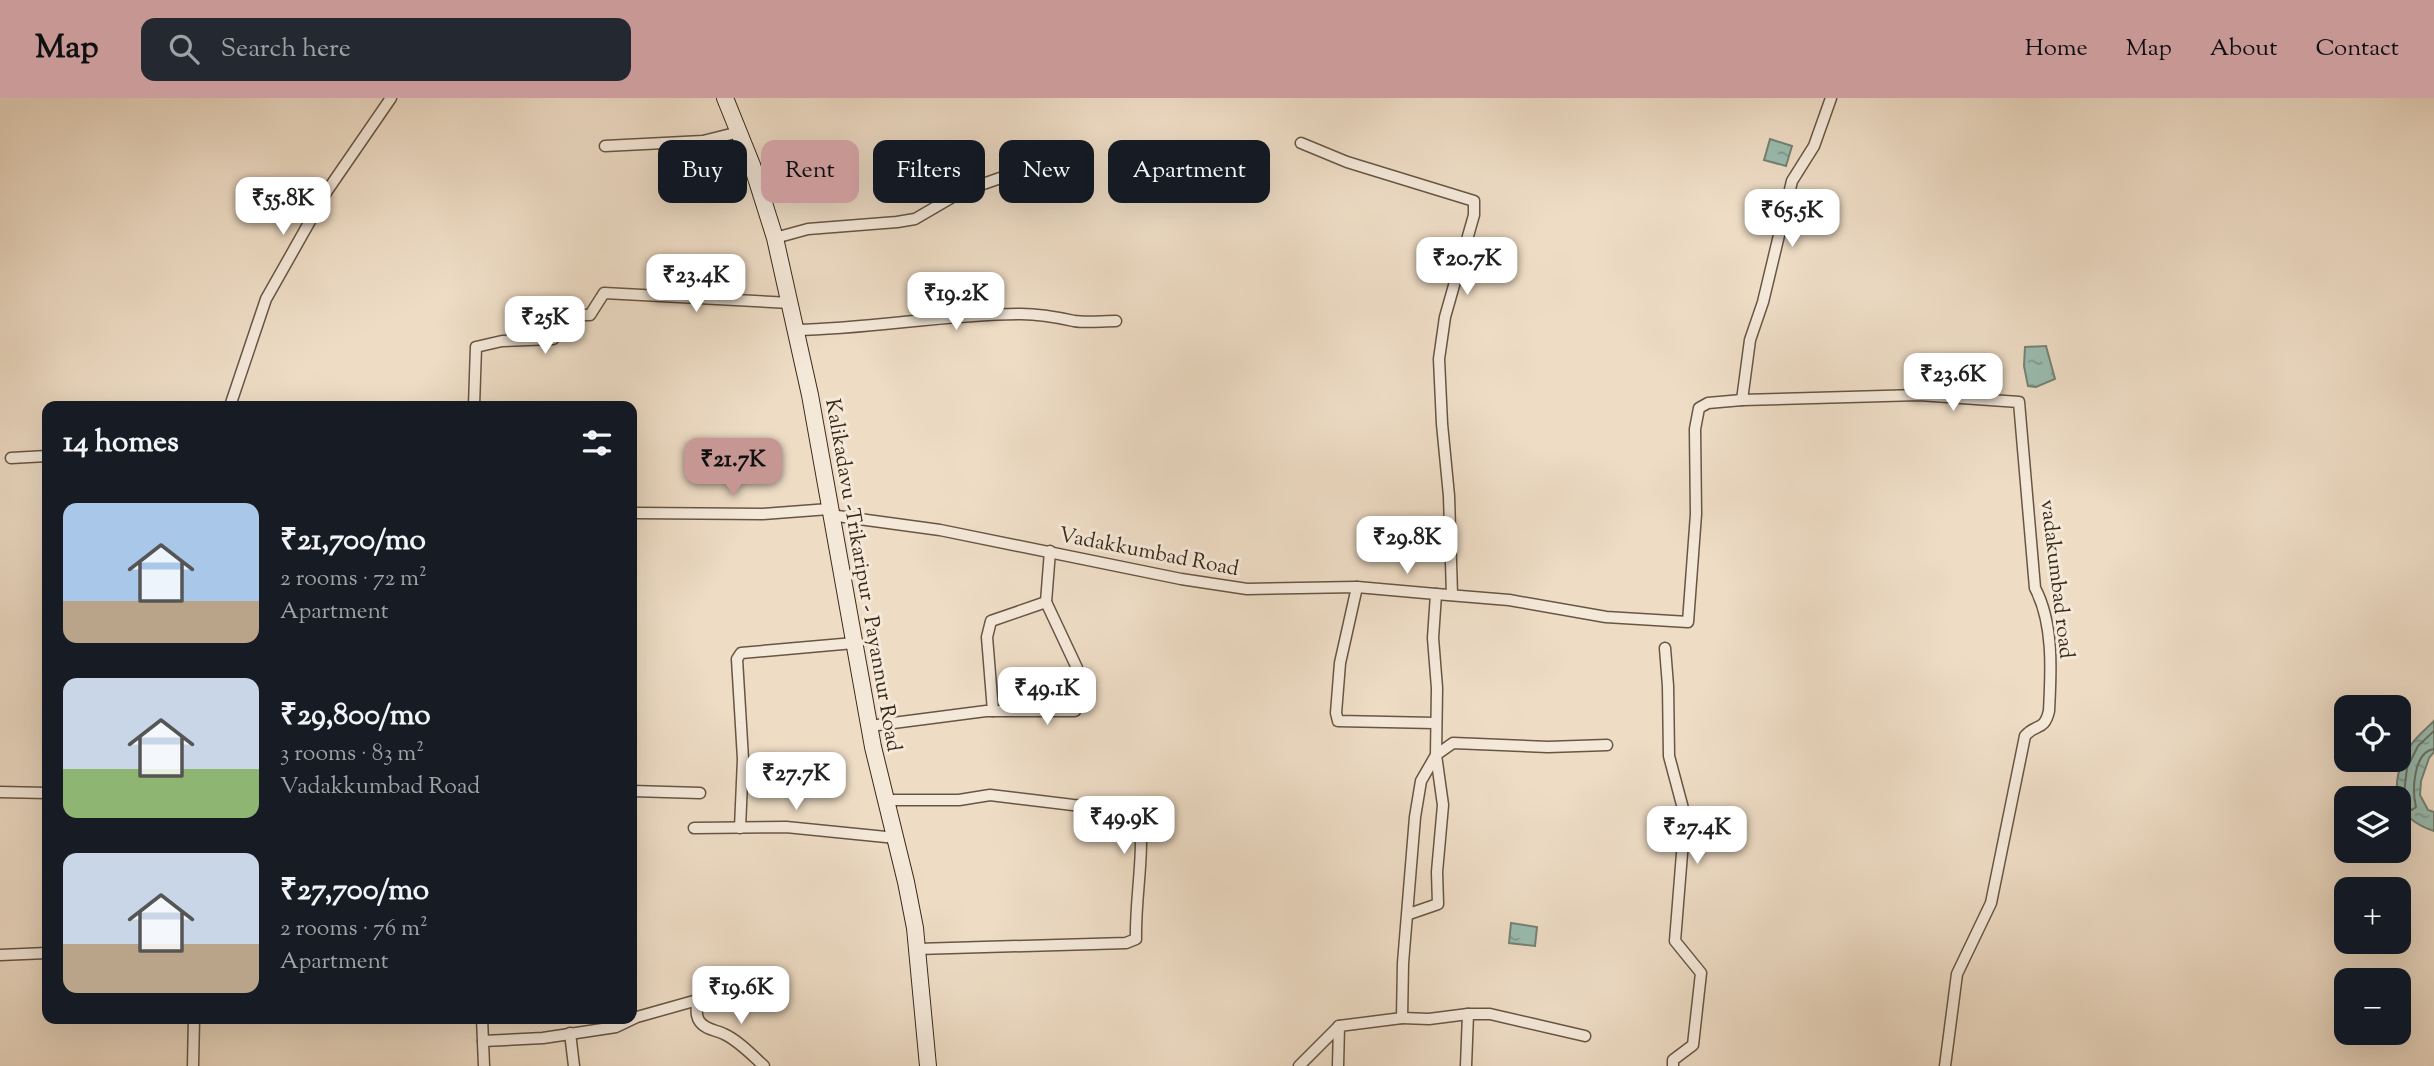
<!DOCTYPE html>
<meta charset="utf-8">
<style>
body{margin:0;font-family:"Sorts Mill Goudy",serif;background:#242831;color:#f1f3f6;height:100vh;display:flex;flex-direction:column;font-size:26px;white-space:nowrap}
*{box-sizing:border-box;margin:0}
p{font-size:23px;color:#9ea1a6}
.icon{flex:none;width:38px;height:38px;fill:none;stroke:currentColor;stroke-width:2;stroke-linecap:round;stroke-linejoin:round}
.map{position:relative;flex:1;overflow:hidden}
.panel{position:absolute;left:42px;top:303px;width:595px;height:623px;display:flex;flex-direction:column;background:#171b24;border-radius:14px;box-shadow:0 7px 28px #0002}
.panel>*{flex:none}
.guide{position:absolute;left:658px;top:42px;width:665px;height:63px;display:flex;gap:14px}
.fabs{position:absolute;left:2334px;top:597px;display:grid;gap:14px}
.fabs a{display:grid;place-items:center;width:77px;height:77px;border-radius:14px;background:#171b24;box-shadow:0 7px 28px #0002;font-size:35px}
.price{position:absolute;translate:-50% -60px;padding:0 16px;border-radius:14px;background:#fff;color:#222;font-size:23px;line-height:46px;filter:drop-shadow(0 2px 4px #0008)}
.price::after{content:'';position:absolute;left:50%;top:42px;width:21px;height:16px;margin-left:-10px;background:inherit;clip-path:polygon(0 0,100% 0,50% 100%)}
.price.on{background:#c59692;color:#111}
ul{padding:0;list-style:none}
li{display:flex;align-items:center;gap:21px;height:175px;padding:0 21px}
li span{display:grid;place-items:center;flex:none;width:196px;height:140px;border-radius:14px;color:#555}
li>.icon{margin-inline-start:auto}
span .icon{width:84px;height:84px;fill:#fffc;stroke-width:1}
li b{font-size:30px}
h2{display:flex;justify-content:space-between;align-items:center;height:84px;padding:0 21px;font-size:30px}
.pill{padding:0 24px;border-radius:14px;background:#171b24;box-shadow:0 7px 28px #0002;font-size:24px;line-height:63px}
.pill.on{background:#c59692;color:#111}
header{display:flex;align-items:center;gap:42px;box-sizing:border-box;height:98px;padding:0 35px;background:#c59692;color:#111}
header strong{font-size:33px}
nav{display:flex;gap:38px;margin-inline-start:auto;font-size:24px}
.search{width:490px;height:63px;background:#242831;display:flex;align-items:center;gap:18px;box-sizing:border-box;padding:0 24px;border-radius:14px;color:#9ea1a6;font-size:26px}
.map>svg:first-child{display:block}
.water{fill:url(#water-ripples);stroke:#748274;stroke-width:2}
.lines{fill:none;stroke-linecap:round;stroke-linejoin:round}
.shore{stroke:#6a7364;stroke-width:2}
.street-casing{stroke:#675644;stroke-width:13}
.secondary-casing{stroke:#3a2a19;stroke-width:18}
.street{stroke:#f4e8d9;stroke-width:10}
.secondary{stroke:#f4e8d9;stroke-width:16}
.labels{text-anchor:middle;stroke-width:6;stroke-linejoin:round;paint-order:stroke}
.street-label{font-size:21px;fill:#3a2a19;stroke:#f4e8d9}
</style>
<header>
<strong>Map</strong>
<div class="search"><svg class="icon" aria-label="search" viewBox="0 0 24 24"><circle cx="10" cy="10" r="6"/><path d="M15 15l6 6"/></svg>Search here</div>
<nav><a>Home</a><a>Map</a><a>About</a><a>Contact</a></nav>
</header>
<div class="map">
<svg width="2434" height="968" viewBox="0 0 2434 968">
<defs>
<pattern id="water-ripples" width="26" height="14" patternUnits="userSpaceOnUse" patternTransform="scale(1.75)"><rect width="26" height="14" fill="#9abcb0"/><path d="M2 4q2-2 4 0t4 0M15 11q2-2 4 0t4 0" fill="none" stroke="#7f998e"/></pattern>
</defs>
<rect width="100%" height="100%" fill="#eedcc5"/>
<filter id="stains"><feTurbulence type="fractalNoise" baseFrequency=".00286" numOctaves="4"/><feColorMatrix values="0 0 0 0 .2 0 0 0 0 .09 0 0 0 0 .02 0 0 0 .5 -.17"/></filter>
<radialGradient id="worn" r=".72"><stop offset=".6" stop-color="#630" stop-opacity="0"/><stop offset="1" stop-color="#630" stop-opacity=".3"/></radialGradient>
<!-- water -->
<g class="water">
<path d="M1770 41 1792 48 1786 68 1764 62Z"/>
<path d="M2046 248 2055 281 2036 289 2028 288 2024 268 2025 249Z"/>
<path d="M2434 623V654L2429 660 2421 683 2420 697 2428 712 2434 714V733C2390 719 2389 682 2411 647 2417 638 2427 630 2434 623Z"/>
<path d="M1511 825 1537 829 1535 848 1509 845Z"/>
</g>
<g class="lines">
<!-- shore -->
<path class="shore" d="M2434 633 2418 648 2407 670 2403 704 2412 712 2416 709C2412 693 2413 654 2434 651"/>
<!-- street casing -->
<g class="street-casing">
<g id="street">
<path d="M1301 45 1347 64 1474 103V117L1445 219 1439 261 1442 326 1449 398 1452 497"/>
<path d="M605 48 703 43 739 34"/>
<path d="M775 140 808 131 897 124 915 121 963 93 1006 78 1042 74 1085 73"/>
<path d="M796 232C871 231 945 216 1021 216 1039 216 1056 219 1074 223 1087 225 1102 223 1116 223"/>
<path d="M1742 302 1750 242 1763 204 1792 83 1814 48 1831 0"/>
<path d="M230 308 266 201 327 93 391 0"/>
<path d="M474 308 476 249 502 243 553 241 558 224 568 217H590L604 195 790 205"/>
<path d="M11 360 47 358"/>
<path d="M637 415 763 416 829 411"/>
<path d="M830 417 940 432 1181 481 1247 491 1357 489 1436 496 1433 540 1437 590 1436 657 1421 683 1415 719 1403 865 1402 920 1339 928 1338 968"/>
<path d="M1357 489 1340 565 1336 615 1338 623 1435 625"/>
<path d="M1436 496 1509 502 1606 519 1688 524 1696 416 1695 331 1699 310 1708 305 1742 302 1919 297 2019 304 2035 490C2054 526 2051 574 2049 613 2044 634 2036 625 2025 638L1991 805 1957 876 1945 968"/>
<path d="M1665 550 1668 588 1669 658 1685 718 1675 843 1701 875 1693 947 1673 962V968"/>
<path d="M993 613 987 539 991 523 1046 504 1050 453"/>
<path d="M870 628 986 613H1075L1077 570 1046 504"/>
<path d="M632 693 700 695"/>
<path d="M0 694 47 695"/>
<path d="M886 702H959L990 697 1073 707 1129 708 1139 715C1145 756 1135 799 1136 841L1126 845 917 851"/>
<path d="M694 730 786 729 896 740"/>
<path d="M740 730 743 661 737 561 741 555 854 545"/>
<path d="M1409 816 1438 806 1437 774 1443 707 1436 657 1453 645 1548 649 1607 647"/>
<path d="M0 857 47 855"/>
<path d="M697 902C697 909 695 918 700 924 706 932 716 932 724 936 739 943 752 957 764 968"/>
<path d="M482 920 484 968"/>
<path d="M1402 920 1429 921 1468 916H1490L1585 938"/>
<path d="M570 935 574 968"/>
<path d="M483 943 543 940 616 929 637 919 708 899 724 891"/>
<path d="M193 968 194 920"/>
<path d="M1299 968 1339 928"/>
<path d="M1466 968 1468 916"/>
</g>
</g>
<!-- secondary casing -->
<g class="secondary-casing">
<path id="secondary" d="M725 0 752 67 775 140 810 297 873 649 906 784 915 830 928 968"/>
</g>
<!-- street -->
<use href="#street" class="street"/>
<!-- secondary -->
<use href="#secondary" class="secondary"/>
</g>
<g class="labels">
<!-- street labels -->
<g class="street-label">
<text transform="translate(1149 453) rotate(11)" y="7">Vadakkumbad Road</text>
<text transform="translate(864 477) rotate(80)" y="7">Kalikadavu -Trikaripur - Payannur Road</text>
<text transform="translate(2058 481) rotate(83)" y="7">vadakumbad road</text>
</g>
</g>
<rect width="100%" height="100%" filter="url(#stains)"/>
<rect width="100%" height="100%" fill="url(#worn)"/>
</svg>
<div class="fabs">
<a><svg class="icon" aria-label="locate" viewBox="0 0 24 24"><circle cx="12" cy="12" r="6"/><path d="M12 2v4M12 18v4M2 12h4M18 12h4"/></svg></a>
<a><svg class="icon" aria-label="layers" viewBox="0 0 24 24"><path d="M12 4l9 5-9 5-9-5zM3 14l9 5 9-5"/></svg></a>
<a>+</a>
<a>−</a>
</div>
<b class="price" style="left:283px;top:139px">₹55.8K</b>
<b class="price" style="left:1792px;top:151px">₹65.5K</b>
<b class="price" style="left:1467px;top:199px">₹20.7K</b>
<b class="price" style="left:696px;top:216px">₹23.4K</b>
<b class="price" style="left:956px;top:234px">₹19.2K</b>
<b class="price" style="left:545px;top:258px">₹25K</b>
<b class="price" style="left:1953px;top:315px">₹23.6K</b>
<b class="price on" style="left:733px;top:400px">₹21.7K</b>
<b class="price" style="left:1407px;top:478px">₹29.8K</b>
<b class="price" style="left:1047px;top:629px">₹49.1K</b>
<b class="price" style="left:796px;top:714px">₹27.7K</b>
<b class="price" style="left:1124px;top:758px">₹49.9K</b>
<b class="price" style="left:1697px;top:768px">₹27.4K</b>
<b class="price" style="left:741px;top:928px">₹19.6K</b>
<div class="guide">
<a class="pill">Buy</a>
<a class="pill on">Rent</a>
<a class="pill">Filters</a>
<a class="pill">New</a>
<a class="pill">Apartment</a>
</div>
<section class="panel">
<h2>14 homes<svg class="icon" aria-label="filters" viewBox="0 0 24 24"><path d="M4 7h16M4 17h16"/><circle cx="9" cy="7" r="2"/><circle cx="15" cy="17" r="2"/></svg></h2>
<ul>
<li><span style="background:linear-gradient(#a9c7e8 70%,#b9a48a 0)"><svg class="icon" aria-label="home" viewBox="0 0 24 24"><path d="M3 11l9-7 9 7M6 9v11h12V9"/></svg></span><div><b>₹21,700/mo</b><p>2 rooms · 72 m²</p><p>Apartment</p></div></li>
<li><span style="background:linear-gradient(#c9d6e8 65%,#8fb573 0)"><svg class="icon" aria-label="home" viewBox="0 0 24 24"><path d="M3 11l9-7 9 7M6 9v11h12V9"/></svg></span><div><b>₹29,800/mo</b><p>3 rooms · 83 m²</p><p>Vadakkumbad Road</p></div></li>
<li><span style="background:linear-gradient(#c9d6e8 65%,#b9a48a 0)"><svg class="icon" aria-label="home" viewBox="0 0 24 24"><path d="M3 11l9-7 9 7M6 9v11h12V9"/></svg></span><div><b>₹27,700/mo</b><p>2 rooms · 76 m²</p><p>Apartment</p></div></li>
</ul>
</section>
</div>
